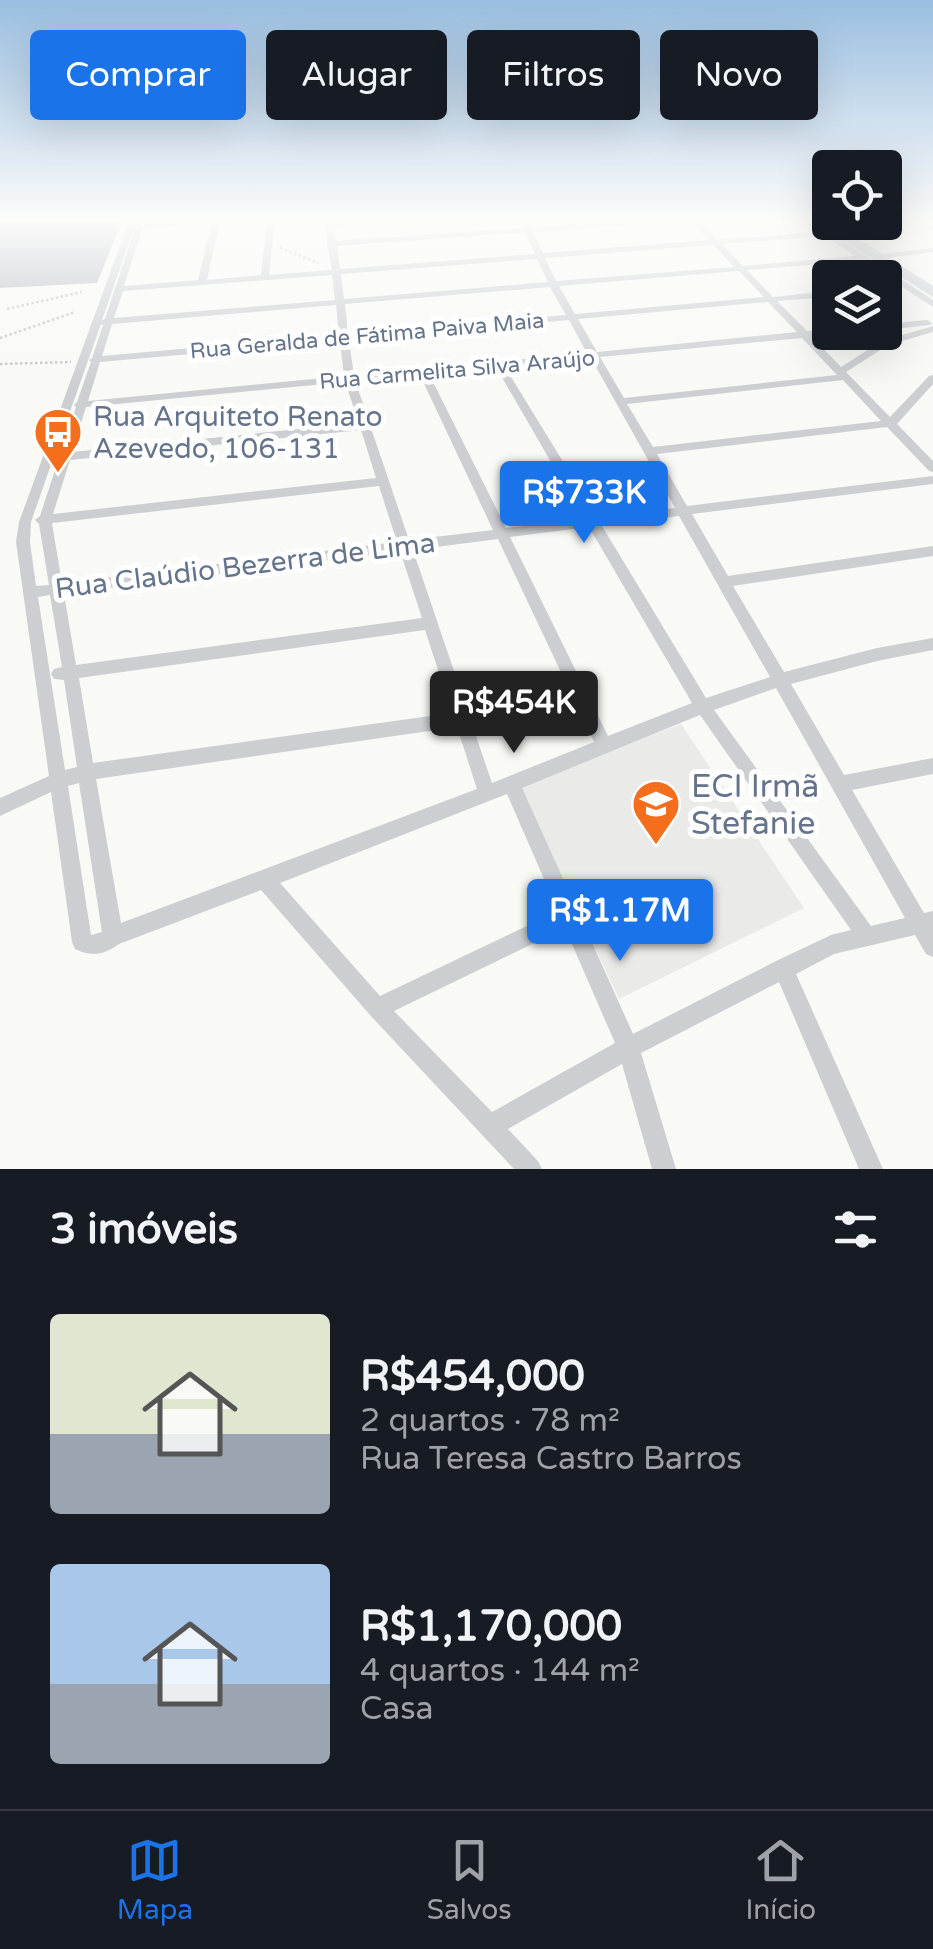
<!DOCTYPE html>
<html lang="pt">
<meta charset="utf-8">
<style>
body{margin:0;font-family:"Varela Round",sans-serif;background:#242831;color:#f1f3f6;height:100vh;display:flex;flex-direction:column;font-size:38px;white-space:nowrap}
*{box-sizing:border-box;margin:0}
p{font-size:32px;color:#9ea1a6}
.icon{flex:none;width:55px;height:55px;fill:none;stroke:currentColor;stroke-width:2;stroke-linecap:round;stroke-linejoin:round}
.map{position:relative;height:1169px;overflow:hidden}
.sheet{display:flex;flex-direction:column;background:#171b24;flex:1}
.sheet>*{flex:none}
.hud{position:absolute;left:30px;top:30px;width:875px;height:90px;display:flex;gap:20px}
.controls{position:absolute;left:812px;top:150px;display:grid;gap:20px}
.controls a{display:grid;place-items:center;width:90px;height:90px;border-radius:10px;background:#171b24;box-shadow:0 10px 40px #0002;font-size:50px}
.price{position:absolute;translate:-50% -85px;padding:0 22px;border-radius:10px;background:#1a73e8;color:#fff;font-size:32px;line-height:65px;filter:drop-shadow(0 2px 5px #0008)}
.price::after{content:'';position:absolute;left:50%;top:60px;width:30px;height:22px;margin-left:-15px;background:inherit;clip-path:polygon(0 0,100% 0,50% 100%)}
.price.on{background:#222;color:#fff}
ul{padding:0;list-style:none}
li{display:flex;align-items:center;gap:30px;height:250px;padding:0 50px}
li span{display:grid;place-items:center;flex:none;width:280px;height:200px;border-radius:10px;color:#555}
li>.icon{margin-inline-start:auto}
span .icon{width:120px;height:120px;fill:#fffc;stroke-width:1}
li b{font-size:42px}
h2{display:flex;justify-content:space-between;align-items:center;height:120px;padding:0 50px;font-size:42px}
.pill{padding:0 35px;border-radius:10px;background:#171b24;box-shadow:0 10px 40px #0002;font-size:35px;line-height:90px}
.pill.on{background:#1a73e8;color:#fff}
.tabs{display:flex;justify-content:space-around;align-items:center;height:140px;border-top:2px solid #363941;background:#171b24;font-size:28px;color:#9ea1a6}
.tabs a{display:grid;justify-items:center;gap:5px}
.tabs .on{color:#1a73e8}
.map>svg:first-child{display:block}
.built{fill:#eaeae9}
.lines{fill:none;stroke-linecap:round;stroke-linejoin:round}
.canal{fill:#c5ced5;fill-rule:evenodd}
.building{fill:#b4bac2}
.secondary-casing{stroke:#bdc1c7;stroke-width:5}
.path{stroke:#c2c4c7;stroke-width:2.5;stroke-dasharray:2.5 2.5;stroke-linecap:butt}
.street{fill:#ccced2;fill-rule:evenodd}
.secondary{fill:#fff;fill-rule:evenodd}
.labels{text-anchor:middle;stroke-width:10;stroke-linejoin:round;paint-order:stroke}
.far-street-label{font-size:22px;fill:#65748b;stroke:#fff}
.poi-label{font-size:28px;fill:#65748b;stroke:#fff;text-anchor:start}
.street-label{font-size:28px;fill:#65748b;stroke:#fff}
.near-poi-label{font-size:32px;fill:#65748b;stroke:#fff;text-anchor:start}
</style>
<div class="map">
<svg width="933" height="1169" viewBox="0 0 933 1169">
<rect width="100%" height="100%" fill="#f9f9f6"/>
<!-- built -->
<path class="built" d="M681 724 804 908 619 999 520 787Z"/>
<g class="lines">
<!-- canal -->
<path class="canal" d="M834 231H840L933 290V297L834 235Z"/>
</g>
<!-- building -->
<path class="building" d="M0 221H122L97 283 0 288Z"/>
<g class="lines">
<!-- secondary casing -->
<g class="secondary-casing">
<path id="secondary" d="M920 221H933V228Z"/>
</g>
<!-- path -->
<g class="path">
<path d="M280 248 319 263"/>
<path d="M7 309 82 292"/>
<path d="M0 338 75 312"/>
<path d="M0 364 71 362"/>
</g>
<!-- street -->
<g class="street">
<path d="M129 221H137L135 226 137 221H145L143 225 207 221 142 230 124 286 198 280 212 221H220L207 280 261 275 267 221H275L269 275 332 270 327 244 326 221H334V224L363 221 335 228 336 241 523 228 520 221H528L531 228 624 221H659L655 223 533 232 543 253 709 240 691 221H699L717 240 818 232 803 221C816 221 823 232 835 231L821 221H830L843 229 905 221H925L849 233 883 254 933 248V252L889 258 933 286V293L841 234 834 235 933 300V307L862 261 747 270 773 297 830 291V297L777 301 807 331 830 329V332H834L812 337 841 367 882 341 933 326V332L888 345 846 372 890 417 929 376 933 375V384L897 424 933 461V472L929 471 887 427 657 454 687 506 933 476V484L692 514 728 576 933 546V556L733 586 784 672 877 648 933 638V650L877 661 791 684 844 775 933 758V774L852 790 924 913 933 911V957L926 954 915 935 834 954 796 974 883 1169H859L779 982 641 1053 676 1169H652L622 1064 508 1129 538 1161 542 1169H514L370 1015 261 890 119 944C104 955 92 957 75 949L72 942 51 792 0 816V798L49 776 16 542 19 522ZM134 231 105 319 102 320 133 231ZM525 232 535 254 340 269 337 246ZM825 236 855 256 743 266 722 244ZM714 245 734 267 556 281 545 258ZM537 259 548 282 344 299 341 274ZM739 271 764 297 575 314 559 286ZM332 275 335 300 114 318 123 291ZM550 287 566 315 348 334 345 304ZM768 302 797 332 597 352 578 319ZM336 305 339 335 102 356 112 324ZM569 320 587 353 354 375 349 340ZM101 324 103 325 92 358 89 360 91 362 77 402 74 405 76 407 61 453 55 454ZM802 338 837 375 624 398 600 357ZM340 341 344 376 88 401 100 362ZM591 358 675 508 597 517 505 367ZM496 367 584 519 506 528 429 374ZM420 375 493 530 409 540 371 428 372 426 370 423 355 381ZM843 380 881 421 653 447 627 404ZM345 382 359 423 72 452 86 407ZM361 430 376 478 53 514 70 460ZM53 459 58 461 40 516 35 520 39 524 49 585 36 586 30 542 31 522ZM379 486 397 542 62 583 52 523ZM679 516 770 677 706 698 602 526ZM589 527 692 703 608 736 510 537ZM498 539 594 742 492 783 413 550ZM400 551 422 618 76 665 64 594ZM50 595 62 667 54 669 51 674 54 679 64 680 77 767 65 770 38 597ZM425 630 452 713 93 763 79 678ZM776 688 905 918 871 926 714 710ZM700 715 851 930 831 935 776 961 633 1034 581 918 579 908 576 907 522 788ZM457 727 477 789 121 923 96 779ZM79 783 102 932 91 935 68 786ZM507 794 558 911 380 996 280 883ZM565 928 615 1043 492 1112 394 1011Z"/>
<path d="M927 320 932 323 930 325 885 330V324Z"/>
</g>
<!-- secondary -->
<use href="#secondary" class="secondary"/>
</g>
<!-- sky -->
<linearGradient id="sky" x2="0" y2="1"><stop stop-color="#9abee0"/><stop offset="0.57" stop-color="#fcfcfb"/><stop offset="1" stop-color="#fcfcfb" stop-opacity="0"/></linearGradient>
<rect width="933" height="385" fill="url(#sky)"/>
<!-- icons -->
<defs>
<g id="bus-pin" transform="scale(2.5)"><path d="M0 17L-7.5 6A9.5 9.5 0 1 1 7.5 6Z" fill="#f56e1b" stroke="#fff"/><path d="M-5-6H5V4H4V6H2V4H-2V6H-4V4H-5ZM-3.5-4V0h7V-4ZM-3.5 1.2v1.5H-2V1.2ZM2 1.2v1.5H3.5V1.2Z" fill="#fff"/></g>
<g id="school-pin" transform="scale(2.5)"><path d="M0 17L-7.5 6A9.5 9.5 0 1 1 7.5 6Z" fill="#f56e1b" stroke="#fff"/><path d="M0-5L7-2L0 1L-7-2ZM-4 1L0 2.5L4 1V4Q0 6-4 4Z" fill="#fff"/></g>
</defs>
<g fill-rule="evenodd">
<use href="#bus-pin" x="58" y="432"/>
<use href="#school-pin" x="656" y="804"/>
</g>
<g class="labels">
<!-- far-street labels -->
<g class="far-street-label">
<text transform="translate(367 335) rotate(-5)" y="8">Rua Geralda de Fátima Paiva Maia</text>
<text transform="translate(457 369) rotate(-5)" y="8">Rua Carmelita Silva Araújo</text>
</g>
<!-- poi labels -->
<g class="poi-label">
<text x="93" y="426">Rua Arquiteto Renato<tspan x="93" dy="32">Azevedo, 106-131</tspan></text>
</g>
<!-- street labels -->
<g class="street-label">
<text transform="translate(245 565) rotate(-7)" y="10">Rua Claúdio Bezerra de Lima</text>
</g>
<!-- near-poi labels -->
<g class="near-poi-label">
<text x="691" y="797">ECI Irmã<tspan x="691" dy="37">Stefanie</tspan></text>
</g>
</g>
</svg>
<div class="controls">
<a><svg class="icon" aria-label="locate" viewBox="0 0 24 24"><circle cx="12" cy="12" r="6"/><path d="M12 2v4M12 18v4M2 12h4M18 12h4"/></svg></a>
<a><svg class="icon" aria-label="layers" viewBox="0 0 24 24"><path d="M12 4l9 5-9 5-9-5zM3 14l9 5 9-5"/></svg></a>
</div>
<b class="price" style="left:584px;top:546px">R$733K</b>
<b class="price on" style="left:514px;top:756px">R$454K</b>
<b class="price" style="left:620px;top:964px">R$1.17M</b>
<div class="hud">
<a class="pill on">Comprar</a>
<a class="pill">Alugar</a>
<a class="pill">Filtros</a>
<a class="pill">Novo</a>
</div>
</div>
<section class="sheet">
<h2>3 imóveis<svg class="icon" aria-label="filters" viewBox="0 0 24 24"><path d="M4 7h16M4 17h16"/><circle cx="9" cy="7" r="2"/><circle cx="15" cy="17" r="2"/></svg></h2>
<ul>
<li><span style="background:linear-gradient(#dfe7d0 60%,#9aa5b1 0)"><svg class="icon" aria-label="home" viewBox="0 0 24 24"><path d="M3 11l9-7 9 7M6 9v11h12V9"/></svg></span><div><b>R$454,000</b><p>2 quartos · 78 m²</p><p>Rua Teresa Castro Barros</p></div></li>
<li><span style="background:linear-gradient(#a9c7e8 60%,#9aa5b1 0)"><svg class="icon" aria-label="home" viewBox="0 0 24 24"><path d="M3 11l9-7 9 7M6 9v11h12V9"/></svg></span><div><b>R$1,170,000</b><p>4 quartos · 144 m²</p><p>Casa</p></div></li>
</ul>
</section>
<nav class="tabs">
<a class="on"><svg class="icon" aria-label="map" viewBox="0 0 24 24"><path d="M3 6l6-2 6 2 6-2v14l-6 2-6-2-6 2zM9 4v14M15 6v14"/></svg>Mapa</a>
<a><svg class="icon" aria-label="saved" viewBox="0 0 24 24"><path d="M7 4h10v16l-5-4-5 4z"/></svg>Salvos</a>
<a><svg class="icon" aria-label="home" viewBox="0 0 24 24"><path d="M3 11l9-7 9 7M6 9v11h12V9"/></svg>Início</a>
</nav>
